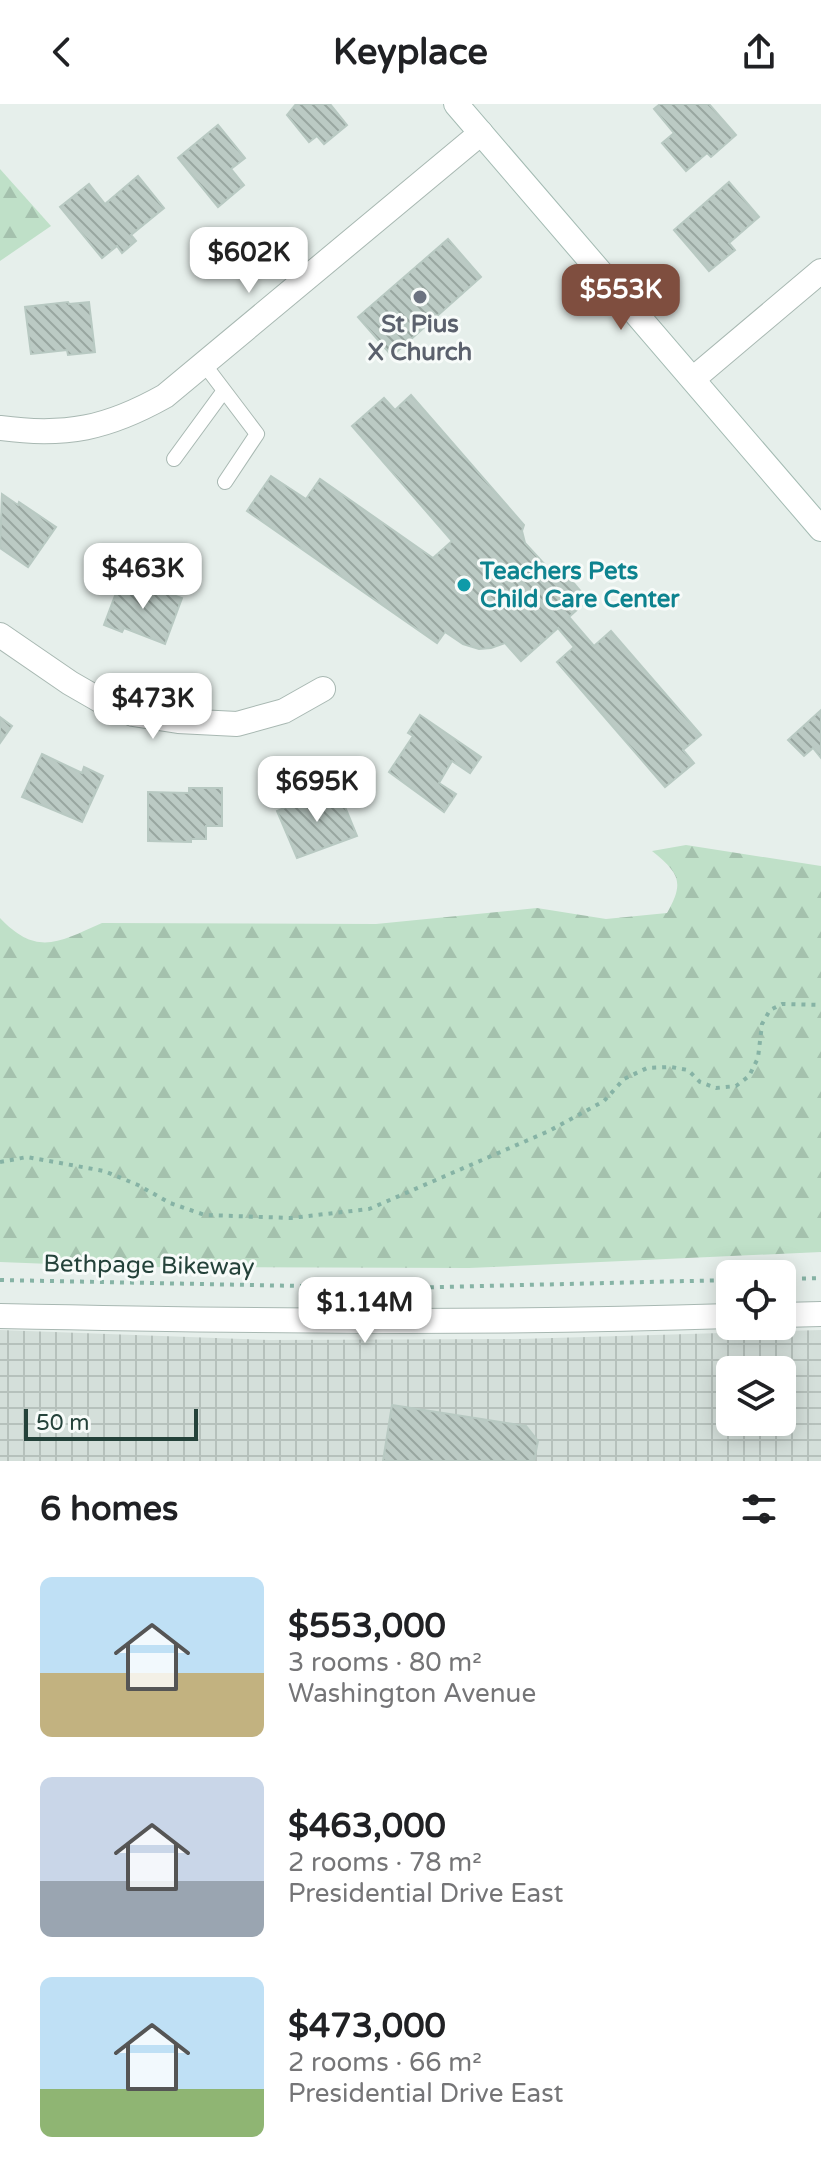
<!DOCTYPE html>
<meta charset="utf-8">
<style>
body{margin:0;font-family:"Varela Round",sans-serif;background:#f6f6f6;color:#202124;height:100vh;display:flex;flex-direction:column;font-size:30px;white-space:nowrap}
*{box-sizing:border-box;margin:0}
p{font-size:26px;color:#757577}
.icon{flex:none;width:44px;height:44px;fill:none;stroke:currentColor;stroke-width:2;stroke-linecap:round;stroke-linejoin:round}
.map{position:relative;height:1357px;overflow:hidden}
.sheet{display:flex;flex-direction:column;background:#fff;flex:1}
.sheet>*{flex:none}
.fabs{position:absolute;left:716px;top:1156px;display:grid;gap:16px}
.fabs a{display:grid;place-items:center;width:80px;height:80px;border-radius:12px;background:#fff;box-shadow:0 4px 20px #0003;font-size:40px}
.scale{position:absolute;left:24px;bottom:20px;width:174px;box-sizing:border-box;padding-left:8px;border:4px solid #24423a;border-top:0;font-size:22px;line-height:28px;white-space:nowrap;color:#24423a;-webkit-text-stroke:6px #f7fbf9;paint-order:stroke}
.price{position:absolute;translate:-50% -68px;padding:0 18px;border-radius:16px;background:#fff;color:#222;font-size:26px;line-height:52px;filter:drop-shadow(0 2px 4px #0008)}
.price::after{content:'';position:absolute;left:50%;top:48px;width:24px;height:18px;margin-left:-12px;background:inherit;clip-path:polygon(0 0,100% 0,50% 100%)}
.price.on{background:#7f4e3f;color:#fff}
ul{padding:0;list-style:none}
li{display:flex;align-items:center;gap:24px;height:200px;padding:0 40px}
li span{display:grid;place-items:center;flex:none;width:224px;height:160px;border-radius:12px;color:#555}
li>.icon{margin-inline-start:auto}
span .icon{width:96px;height:96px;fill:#fffc;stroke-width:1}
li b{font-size:34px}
h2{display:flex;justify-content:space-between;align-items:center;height:96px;padding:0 40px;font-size:34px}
header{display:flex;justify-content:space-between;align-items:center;height:104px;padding:0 40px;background:#fff;font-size:36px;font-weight:700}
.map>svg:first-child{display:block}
.industrial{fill:url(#industrial-grid);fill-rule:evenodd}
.forest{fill:url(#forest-firs)}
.building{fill:url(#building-back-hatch);stroke:#b8c9c2;stroke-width:2}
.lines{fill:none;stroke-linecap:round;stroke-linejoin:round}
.lane-casing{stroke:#a8b8b2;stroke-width:16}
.street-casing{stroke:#a8b8b2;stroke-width:26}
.secondary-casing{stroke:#a4bbb3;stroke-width:26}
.path{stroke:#86b3a5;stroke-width:4;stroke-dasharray:4 6;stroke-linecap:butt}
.lane{stroke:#fff;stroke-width:14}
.street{stroke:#fff;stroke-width:24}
.secondary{stroke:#fff;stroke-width:24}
.worship-dot{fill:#6b7280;stroke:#f7fbf9;stroke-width:3}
.culture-dot{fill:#0f9aa8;stroke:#f7fbf9;stroke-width:3}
.labels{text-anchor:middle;stroke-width:6;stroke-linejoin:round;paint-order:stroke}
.worship-label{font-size:24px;font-weight:bold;fill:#5b616d;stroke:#f7fbf9}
.culture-label{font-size:24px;font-weight:bold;fill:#0d838f;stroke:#f7fbf9;text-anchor:start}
.street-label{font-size:24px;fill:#24423a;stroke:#f7fbf9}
</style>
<header><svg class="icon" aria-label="back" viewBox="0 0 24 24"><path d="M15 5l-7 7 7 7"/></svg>Keyplace<svg class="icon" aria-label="share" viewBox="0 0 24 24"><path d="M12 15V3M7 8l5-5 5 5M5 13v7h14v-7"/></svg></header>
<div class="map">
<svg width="821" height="1357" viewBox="0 0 821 1357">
<defs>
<pattern id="industrial-grid" width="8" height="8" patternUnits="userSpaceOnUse" patternTransform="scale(2)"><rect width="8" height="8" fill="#d4dfda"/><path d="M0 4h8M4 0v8" fill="none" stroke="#b6c1bc"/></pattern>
<pattern id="forest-firs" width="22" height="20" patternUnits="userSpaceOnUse" patternTransform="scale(2)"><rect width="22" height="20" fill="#bfe0c8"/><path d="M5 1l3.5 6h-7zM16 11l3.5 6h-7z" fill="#a4c1ad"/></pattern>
<pattern id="building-back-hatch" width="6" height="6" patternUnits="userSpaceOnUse" patternTransform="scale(2)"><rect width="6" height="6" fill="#bbcac4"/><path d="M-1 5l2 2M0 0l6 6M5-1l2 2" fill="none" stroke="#98a6a0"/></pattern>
</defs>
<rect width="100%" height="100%" fill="#e6efeb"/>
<!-- industrial -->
<path class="industrial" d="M0 1226 269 1236 519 1235 821 1226V1357H0ZM730 1266H782V1318H730Z"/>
<!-- forest -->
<g class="forest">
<path d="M0 65 51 122 0 157Z"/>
<path d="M686 741 821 762V1148L469 1164 128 1163 0 1158V814C37 853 59 838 102 819L376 820 537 804 606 815 667 809C685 778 679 769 652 747Z"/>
</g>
<!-- building -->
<g class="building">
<path d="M296 0H330L347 21 324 40 317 32 309 38 287 11Z"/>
<path d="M660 0H709L736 31 711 53 707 49 686 67 662 39 674 29 654 5Z"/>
<path d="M218 21 245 54 231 65 244 81 218 103 178 54Z"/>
<path d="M138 72 164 104 131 131 136 137 122 149 117 142 102 154 60 103 89 80 105 100Z"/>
<path d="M729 78 759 113 729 139 735 146 709 167 674 126Z"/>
<path d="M448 135 481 173 392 252 358 213Z"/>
<path d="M68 198 69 200 89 198 95 248 68 251 67 246 31 250 25 203Z"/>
<path d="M411 291 524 421 522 427 525 439 547 463 553 465 560 463 588 496 569 513 594 542 611 527 701 631 683 646 694 659 665 683 557 558 574 543 558 524 521 557 505 539 491 544 479 545 463 540 445 528 437 539 247 407 271 372 306 395 320 375 433 454 452 437 352 322 384 294 395 306Z"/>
<path d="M2 390 18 401 19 398 56 423 28 463 0 444Z"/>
<path d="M122 473 182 494 165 540 124 524 122 528 104 521Z"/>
<path d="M821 606V654L813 644 804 652 788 636Z"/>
<path d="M420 611 481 653 470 669 452 657 439 679 456 690 444 708 389 668 413 632 408 629Z"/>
<path d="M0 613 12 622 0 639Z"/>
<path d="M42 650 82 669 84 663 103 672 82 718 22 693Z"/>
<path d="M189 684H222V722H206V735H191V738L148 737V688L189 689Z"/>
<path d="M338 686 357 732 297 754 277 707 298 698 300 702Z"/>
<path d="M392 1301 526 1322 538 1337 534 1357H383Z"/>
</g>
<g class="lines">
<!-- lane casing -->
<g class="lane-casing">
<g id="lane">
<path d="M204 260 257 330 225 378"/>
<path d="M174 355 223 288"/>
</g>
</g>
<!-- street casing -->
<g class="street-casing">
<g id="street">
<path d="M693 275 821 167"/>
<path d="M0 324C66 333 108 324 165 292L481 29"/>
<path d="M0 531 70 579 103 598 133 610 178 617 237 620 284 607 323 585"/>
<path d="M782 1211 821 1210"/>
<path d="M0 1212C244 1217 487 1220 730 1212"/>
</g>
</g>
<!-- secondary casing -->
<g class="secondary-casing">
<path id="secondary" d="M456 0 821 425"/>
</g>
<!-- path -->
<g class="path">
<path d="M0 1058 27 1053 104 1067 138 1081 170 1099 205 1111 291 1114 369 1105 549 1027 604 997 624 975 647 964 671 963 688 966 700 978 716 984 736 982 749 972 758 954 762 920 770 906 782 900 821 901"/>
<path d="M782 1175 821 1174"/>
<path d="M0 1176 401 1184 730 1176"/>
</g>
<!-- lane -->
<use href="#lane" class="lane"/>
<!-- street -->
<use href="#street" class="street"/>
<!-- secondary -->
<use href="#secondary" class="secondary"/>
</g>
<!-- markers -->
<circle class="worship-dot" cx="420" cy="193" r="8"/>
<circle class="culture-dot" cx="464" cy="481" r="8"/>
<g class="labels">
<!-- worship labels -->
<g class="worship-label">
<text x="420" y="228">St Pius<tspan x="420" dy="28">X Church</tspan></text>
</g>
<!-- culture labels -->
<g class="culture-label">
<text x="480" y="475">Teachers Pets<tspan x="480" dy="28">Child Care Center</tspan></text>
</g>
<!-- street labels -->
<g class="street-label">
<text transform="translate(149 1161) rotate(1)" y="8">Bethpage Bikeway</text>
</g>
</g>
</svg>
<div class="fabs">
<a><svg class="icon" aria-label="locate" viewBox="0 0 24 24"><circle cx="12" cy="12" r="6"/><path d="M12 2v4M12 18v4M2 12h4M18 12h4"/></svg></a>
<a><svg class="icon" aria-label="layers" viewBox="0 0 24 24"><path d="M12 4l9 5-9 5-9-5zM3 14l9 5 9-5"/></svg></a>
</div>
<div class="scale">50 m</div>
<b class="price" style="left:249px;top:191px">$602K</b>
<b class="price on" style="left:621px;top:228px">$553K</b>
<b class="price" style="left:143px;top:507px">$463K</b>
<b class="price" style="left:153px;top:637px">$473K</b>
<b class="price" style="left:317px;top:720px">$695K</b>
<b class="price" style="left:365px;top:1241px">$1.14M</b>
</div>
<section class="sheet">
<h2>6 homes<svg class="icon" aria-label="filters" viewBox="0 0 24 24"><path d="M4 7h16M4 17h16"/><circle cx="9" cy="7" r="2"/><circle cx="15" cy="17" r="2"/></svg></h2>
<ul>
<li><span style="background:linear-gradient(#bfe0f5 60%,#c2b280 0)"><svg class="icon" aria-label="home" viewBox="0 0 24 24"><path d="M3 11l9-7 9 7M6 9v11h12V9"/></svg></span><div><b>$553,000</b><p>3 rooms · 80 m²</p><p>Washington Avenue</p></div></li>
<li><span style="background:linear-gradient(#c9d6e8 65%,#9aa5b1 0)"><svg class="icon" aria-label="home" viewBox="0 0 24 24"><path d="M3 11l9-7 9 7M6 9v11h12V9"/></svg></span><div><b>$463,000</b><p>2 rooms · 78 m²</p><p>Presidential Drive East</p></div></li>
<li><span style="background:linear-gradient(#bfe0f5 70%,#8fb573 0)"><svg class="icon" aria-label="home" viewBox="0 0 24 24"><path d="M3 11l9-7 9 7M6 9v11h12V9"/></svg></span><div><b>$473,000</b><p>2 rooms · 66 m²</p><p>Presidential Drive East</p></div></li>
</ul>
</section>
